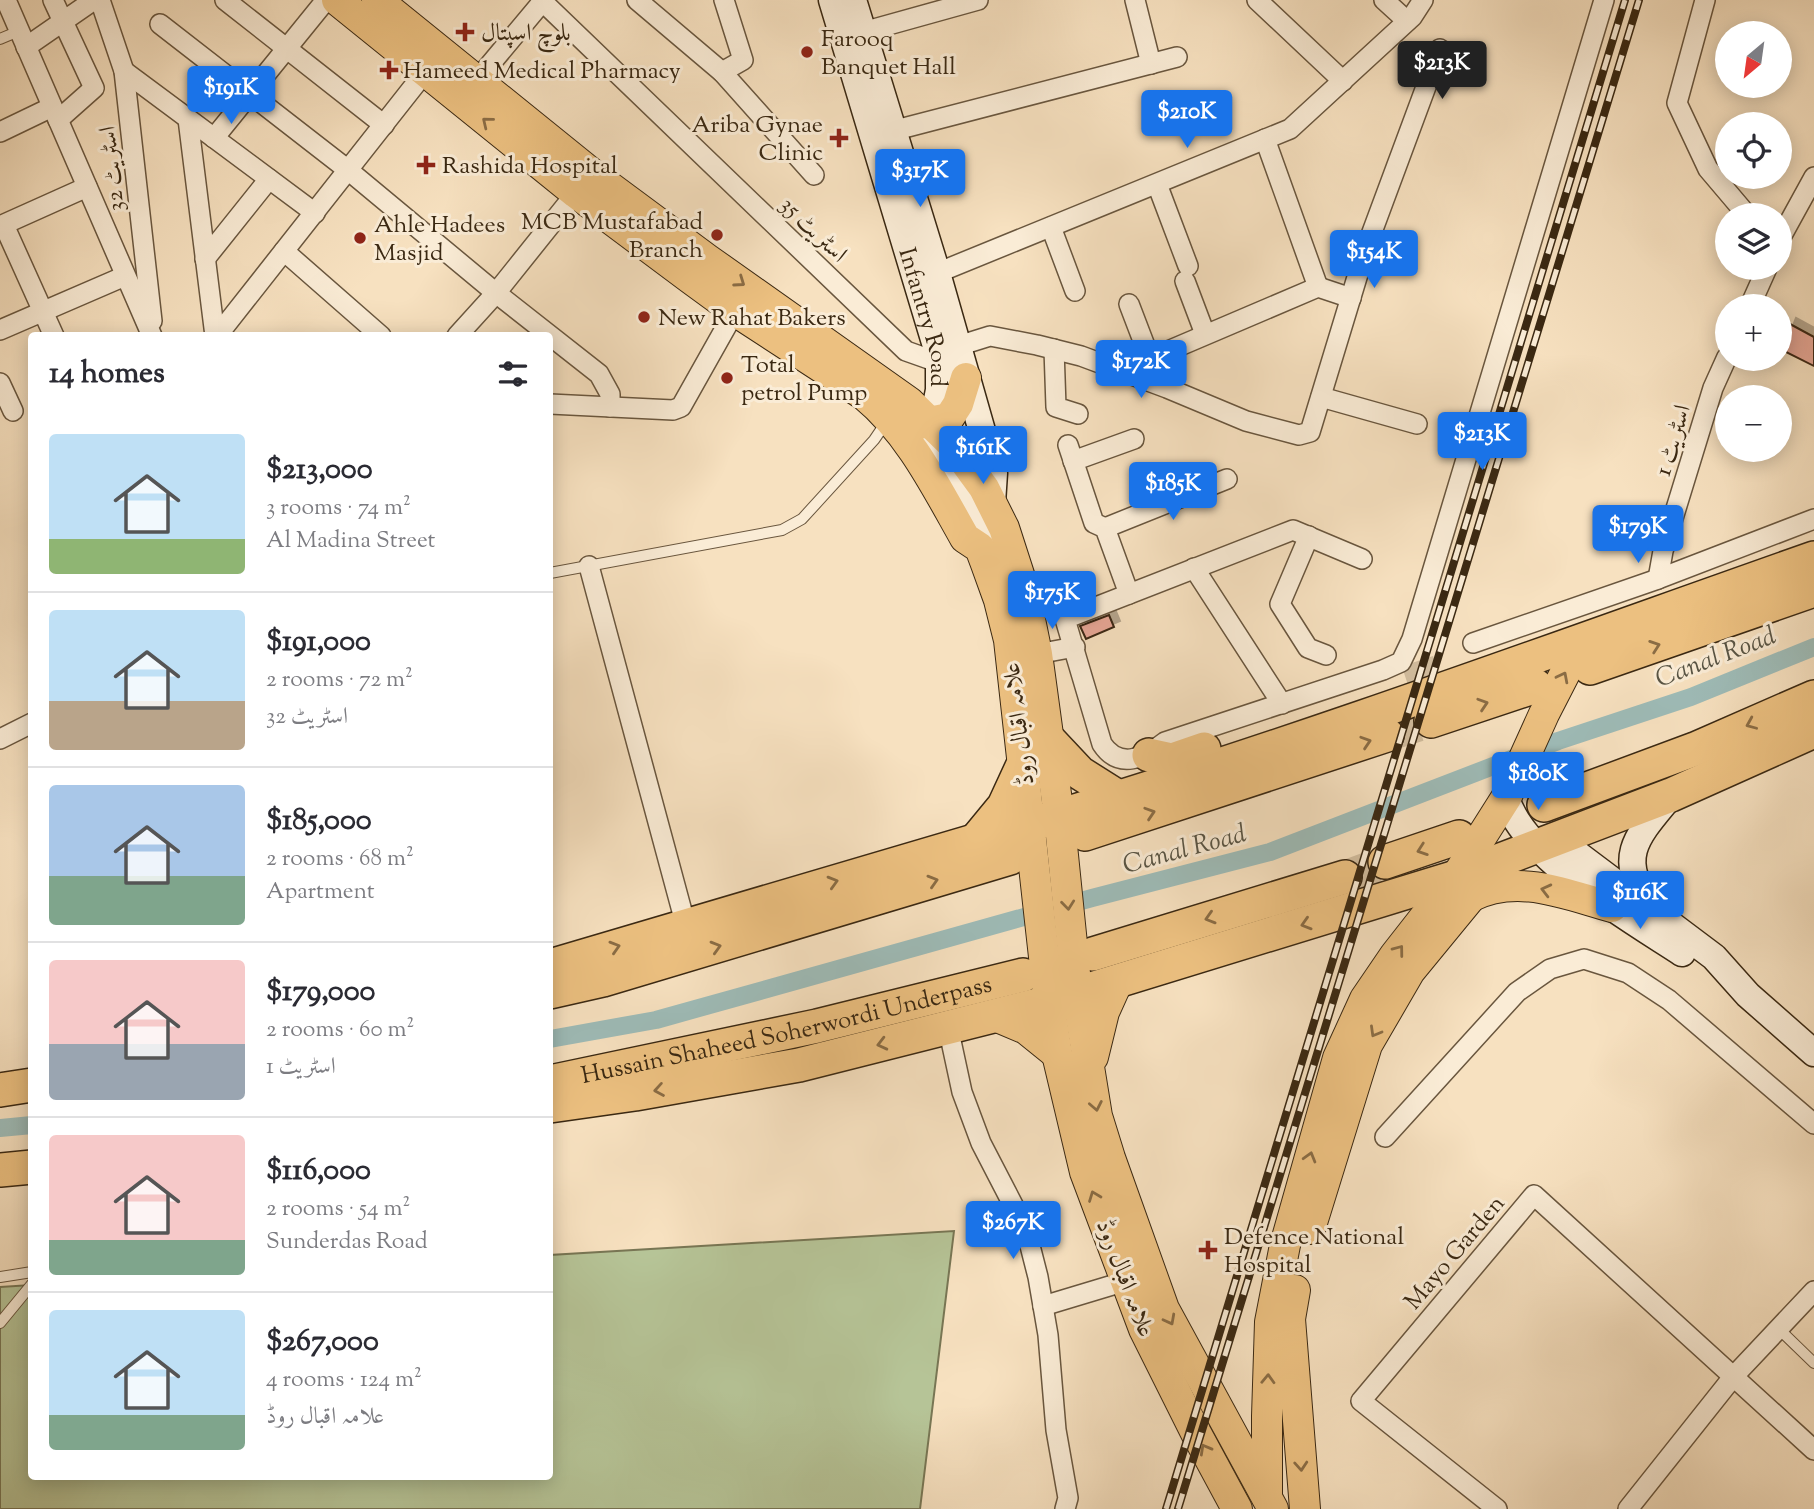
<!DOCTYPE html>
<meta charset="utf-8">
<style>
body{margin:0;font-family:"Sorts Mill Goudy",Amiri,serif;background:#f2f2f3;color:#2b2b33;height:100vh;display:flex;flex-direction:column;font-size:26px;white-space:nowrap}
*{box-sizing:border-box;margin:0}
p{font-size:23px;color:#7c7c81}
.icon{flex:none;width:38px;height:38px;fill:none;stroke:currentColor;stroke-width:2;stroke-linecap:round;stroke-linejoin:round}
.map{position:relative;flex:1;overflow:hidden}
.drawer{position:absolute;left:28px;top:332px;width:525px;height:1148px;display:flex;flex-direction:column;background:#fff;border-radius:7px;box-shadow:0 4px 18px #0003}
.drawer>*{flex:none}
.needle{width:46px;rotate:209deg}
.tools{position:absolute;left:1715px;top:21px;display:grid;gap:14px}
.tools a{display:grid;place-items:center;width:77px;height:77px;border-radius:50%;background:#fff;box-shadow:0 4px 18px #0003;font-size:35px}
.price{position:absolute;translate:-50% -60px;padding:0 16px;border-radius:7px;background:#1a73e8;color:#fff;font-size:23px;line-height:46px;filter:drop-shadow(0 2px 4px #0008)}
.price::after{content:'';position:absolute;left:50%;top:42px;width:21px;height:16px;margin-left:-10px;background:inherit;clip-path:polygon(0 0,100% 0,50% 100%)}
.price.active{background:#222;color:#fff}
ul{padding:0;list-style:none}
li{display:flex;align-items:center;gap:21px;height:175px;padding:0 21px}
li+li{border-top:2px solid #e1e1e2}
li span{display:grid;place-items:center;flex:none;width:196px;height:140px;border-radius:7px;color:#555}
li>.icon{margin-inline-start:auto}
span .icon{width:84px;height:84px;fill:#fffc;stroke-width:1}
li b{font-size:30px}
h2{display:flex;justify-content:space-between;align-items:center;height:84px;padding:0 21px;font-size:30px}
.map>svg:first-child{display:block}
.green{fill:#b6c497;stroke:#787654;stroke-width:2}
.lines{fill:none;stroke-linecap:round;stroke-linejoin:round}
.canal{stroke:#9ebcb8;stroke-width:18}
.building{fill:#e7a796;stroke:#3a2812;stroke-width:2;filter:url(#shadow)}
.highway-tunnel{stroke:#d1bc9d;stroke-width:33;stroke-dasharray:33 17;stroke-linecap:butt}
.lane-casing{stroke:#69563e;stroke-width:12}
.street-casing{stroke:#69563e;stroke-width:22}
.secondary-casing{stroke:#3a2812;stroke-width:29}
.primary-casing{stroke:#3a2812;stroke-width:32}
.highway-casing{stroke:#3a2812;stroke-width:36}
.lane{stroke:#faecd6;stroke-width:10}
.street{stroke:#faecd6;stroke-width:19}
.secondary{stroke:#faecd6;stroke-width:26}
.primary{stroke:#ecc080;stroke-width:30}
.highway{stroke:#ecc080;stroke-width:33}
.rail-casing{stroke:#3a2812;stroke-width:8}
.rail{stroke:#faecd6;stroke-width:5;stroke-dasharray:16;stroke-linecap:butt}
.oneway{stroke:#8a6c44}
.poi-dot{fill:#8f2418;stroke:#faecd6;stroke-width:2.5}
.labels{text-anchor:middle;stroke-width:6;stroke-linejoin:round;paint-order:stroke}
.poi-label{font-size:24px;fill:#3a2812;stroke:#faecd6;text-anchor:start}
.street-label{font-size:24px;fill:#3a2812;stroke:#faecd6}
.water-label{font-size:26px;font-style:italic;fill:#585444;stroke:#faecd6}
</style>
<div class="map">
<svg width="1814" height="1509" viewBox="0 0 1814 1509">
<defs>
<filter id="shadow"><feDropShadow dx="6" dy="-6" stdDeviation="0" flood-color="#0004"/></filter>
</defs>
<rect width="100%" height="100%" fill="#f7e1c0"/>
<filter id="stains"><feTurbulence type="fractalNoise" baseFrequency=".00286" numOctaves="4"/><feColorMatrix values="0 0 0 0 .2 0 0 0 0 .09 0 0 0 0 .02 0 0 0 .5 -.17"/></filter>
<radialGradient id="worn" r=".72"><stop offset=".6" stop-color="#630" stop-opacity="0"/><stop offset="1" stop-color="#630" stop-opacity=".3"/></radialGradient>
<!-- green -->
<path class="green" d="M954 1231 920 1509H0V1287L31 1285 32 1477H550V1255Z"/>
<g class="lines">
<!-- canal -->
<g class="canal">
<path d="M550 1039 656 1020 1092 898 1270 852 1558 741 1691 697 1814 647"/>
<path d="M0 1128 32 1125"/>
</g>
</g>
<!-- building -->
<g class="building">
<path d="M1790 324 1814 337V366L1780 349Z"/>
<path d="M1109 615 1114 627 1086 639 1080 626Z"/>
</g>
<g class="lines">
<!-- highway-tunnel -->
<g class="highway-tunnel">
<path d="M1407 682 1443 670"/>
<path d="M1387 735 1431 721"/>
<path d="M1345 877 1385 862"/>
</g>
<!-- lane casing -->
<g class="lane-casing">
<g id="lane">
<path d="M0 39 19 31"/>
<path d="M550 573 782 530 802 519 874 440 887 421"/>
<path d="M0 1277 32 1272"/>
<path d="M0 1323 32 1284"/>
<path d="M1779 1329 1814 1363"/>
</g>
</g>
<!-- street casing -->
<g class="street-casing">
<g id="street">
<path d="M6 0 152 336"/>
<path d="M53 0 94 88 58 120"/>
<path d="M100 0 124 71 152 321"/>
<path d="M225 0 384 125"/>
<path d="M541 0 906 351 940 363"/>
<path d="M637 0 722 72 814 175"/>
<path d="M1135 0 1151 64"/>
<path d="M1257 0 1343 81"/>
<path d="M1384 0 1407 21"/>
<path d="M1705 0 1677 103 1708 169 1747 215"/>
<path d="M160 24 348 170 496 293 599 374 610 394V407"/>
<path d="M863 32 978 0"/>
<path d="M26 47 94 0"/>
<path d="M124 71 315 213"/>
<path d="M722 72 743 60 724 0"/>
<path d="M477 80 543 1"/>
<path d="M188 119 215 336"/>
<path d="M892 131 1177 57"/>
<path d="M0 132 52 107"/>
<path d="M214 138 326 0"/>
<path d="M1265 139 1318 287"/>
<path d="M1157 184 1188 266"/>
<path d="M4 225 54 336"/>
<path d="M0 226 87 187"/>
<path d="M1051 227 1075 291"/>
<path d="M1780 239 1814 177"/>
<path d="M284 251 381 336"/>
<path d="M205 259 269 179"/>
<path d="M937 273 1290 129 1412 17 1423 0"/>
<path d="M1185 281 1205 334"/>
<path d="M1129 304 1150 359"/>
<path d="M1750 306 1767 268"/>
<path d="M0 330 125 276"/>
<path d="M217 336 425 72"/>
<path d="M457 336 496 293 576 193"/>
<path d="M958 346 990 336 1037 345 1081 356 1167 388 1246 421 1299 435 1310 432 1365 251 1440 49"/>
<path d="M1054 349 1056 407 1078 414"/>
<path d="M1121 371 1318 287 1351 298"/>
<path d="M0 383 13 411"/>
<path d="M1321 397 1417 424"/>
<path d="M550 404 673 410 681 407 735 311"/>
<path d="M1068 445 1094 523 1105 528 1129 594"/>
<path d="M1073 461 1134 439"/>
<path d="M1105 528 1227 479"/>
<path d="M1309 536 1280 604 1308 648 1326 655"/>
<path d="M1362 559 1293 530 1065 619 1102 744C1119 770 1145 758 1165 742L1383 670 1401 662 1412 639 1604 0"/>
<path d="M589 566 686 926"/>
<path d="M1194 568 1282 704"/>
<path d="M1658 579 1663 551 1713 388 1727 357"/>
<path d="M1473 643 1658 579 1814 519"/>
<path d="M1037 654 1075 647"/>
<path d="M0 739 32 723"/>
<path d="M948 1027 962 1092 981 1143 1026 1230 1038 1277 1048 1335 1056 1430 1068 1498 1065 1509"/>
<path d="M1385 1137 1517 992 1550 969 1584 959 1628 973 1669 1000 1814 1124"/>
<path d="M1043 1306 1126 1281"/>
<path d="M1497 1509 1361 1401 1534 1195 1814 1450"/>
<path d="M1628 1509 1733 1377 1814 1291"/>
</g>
</g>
<!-- secondary casing -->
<g class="secondary-casing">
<g id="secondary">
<path id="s1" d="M832 0 939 356V390L929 440 930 446 967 504 980 530V548"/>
<path d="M853 0 937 273 994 473 992 503"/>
<path d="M1506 798C1524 858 1630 919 1682 953"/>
<path d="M1557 839 1714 957 1748 995 1814 1053"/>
<path d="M1649 903C1614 856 1640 833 1671 795"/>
</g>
</g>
<!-- primary casing -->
<g class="primary-casing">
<g id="primary">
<path d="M337 0 576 193 691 279 735 311 864 395C910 433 936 487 965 538L980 548 986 564 999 600 1009 640 1049 1002 1057 1054 1085 1172 1144 1329 1196 1433 1237 1509"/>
<path d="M377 0 591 173 707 259 909 402 951 443 984 488 1004 528 1024 590 1037 654 1059 816 1077 993 1097 1116 1110 1158 1164 1309 1273 1509"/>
<path d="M914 425 949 418 958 404 966 378"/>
<path d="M1470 897C1518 873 1564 894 1612 907"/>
<path d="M995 1016 1026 1029 1057 1054"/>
<path d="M1093 1057 1104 1012 1118 981"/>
<path d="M1310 1229 1367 1045 1410 971 1502 859"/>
<path d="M1295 1290 1290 1319 1305 1509"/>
<path d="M1267 1497V1416L1270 1322 1285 1245 1338 1058 1365 999 1395 955 1456 877 1506 798 1544 714 1582 640"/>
</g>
</g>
<!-- highway casing -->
<g class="highway-casing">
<g id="highway">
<path d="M1590 668 1814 590"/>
<path d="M1431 721 1536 686"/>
<path d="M1049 740 1080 773 1118 797"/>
<path d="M1149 755 1172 760 1204 749"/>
<path d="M1544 805 1695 749 1814 697"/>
<path d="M1085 834 1387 735"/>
<path d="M976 840 1004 806 1022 767"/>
<path d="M1385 862 1459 837"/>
<path d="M1093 954 1345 877"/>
<path d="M550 966C720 915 891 866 1062 815 1315 738 1564 646 1814 558"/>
<path d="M550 992 603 980 1010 858"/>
<path id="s2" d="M550 1082 817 1026 1023 975"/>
<path d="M0 1090 32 1085"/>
<path d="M550 1106 635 1094 799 1065 1049 1002 1456 877 1671 795 1814 731"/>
<path d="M0 1170 32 1167"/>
</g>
</g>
<!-- lane -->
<use href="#lane" class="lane"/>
<!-- street -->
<use href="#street" class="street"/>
<!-- secondary -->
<use href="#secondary" class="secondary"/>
<!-- primary -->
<use href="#primary" class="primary"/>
<!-- highway -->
<use href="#highway" class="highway"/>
<!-- rail casing -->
<g class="rail-casing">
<g id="rail">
<path d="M1166 1509 1625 0"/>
<path d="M1178 1509 1639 0"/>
</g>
</g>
<!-- rail -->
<use href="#rail" class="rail"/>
</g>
<!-- one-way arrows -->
<defs><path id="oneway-chevron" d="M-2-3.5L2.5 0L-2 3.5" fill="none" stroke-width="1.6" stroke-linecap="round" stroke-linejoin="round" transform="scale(1.75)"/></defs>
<g class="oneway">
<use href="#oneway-chevron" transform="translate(487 122) rotate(-141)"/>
<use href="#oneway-chevron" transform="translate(740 282) rotate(35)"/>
<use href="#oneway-chevron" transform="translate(1655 646) rotate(-19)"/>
<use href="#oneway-chevron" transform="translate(1563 677) rotate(-63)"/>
<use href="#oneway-chevron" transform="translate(1483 704) rotate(-18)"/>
<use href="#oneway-chevron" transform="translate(1751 724) rotate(157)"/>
<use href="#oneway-chevron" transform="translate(1366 742) rotate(-18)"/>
<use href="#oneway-chevron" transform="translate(1150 813) rotate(-18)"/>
<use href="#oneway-chevron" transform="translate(1422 850) rotate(161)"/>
<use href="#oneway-chevron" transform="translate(933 881) rotate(-17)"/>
<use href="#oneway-chevron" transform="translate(833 882) rotate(-16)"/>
<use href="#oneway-chevron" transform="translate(1546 890) rotate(-166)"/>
<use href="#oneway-chevron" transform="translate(1068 905) rotate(84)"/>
<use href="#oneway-chevron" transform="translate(1210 918) rotate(163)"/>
<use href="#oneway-chevron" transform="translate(1306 924) rotate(163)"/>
<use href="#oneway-chevron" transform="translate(615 947) rotate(-17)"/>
<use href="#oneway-chevron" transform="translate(716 947) rotate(-16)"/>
<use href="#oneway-chevron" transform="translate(1399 950) rotate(-53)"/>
<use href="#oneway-chevron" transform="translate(1375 1032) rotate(120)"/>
<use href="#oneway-chevron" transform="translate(882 1044) rotate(166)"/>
<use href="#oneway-chevron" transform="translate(659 1090) rotate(170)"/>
<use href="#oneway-chevron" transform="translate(1096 1106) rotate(79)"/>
<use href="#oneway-chevron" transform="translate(1310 1157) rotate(-74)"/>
<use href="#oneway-chevron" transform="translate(1094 1196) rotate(-111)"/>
<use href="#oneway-chevron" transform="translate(1170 1320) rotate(62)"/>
<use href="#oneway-chevron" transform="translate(1268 1379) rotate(-88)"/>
<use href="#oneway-chevron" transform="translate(1205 1449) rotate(-119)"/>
<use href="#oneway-chevron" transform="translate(1301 1466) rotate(86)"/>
</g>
<!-- markers -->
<g class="poi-dot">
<path d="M461.5 21.5h7v7h7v7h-7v7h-7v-7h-7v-7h7z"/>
<circle cx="807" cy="52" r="7"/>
<path d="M385.5 59.5h7v7h7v7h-7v7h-7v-7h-7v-7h7z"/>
<path d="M835.5 127.5h7v7h7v7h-7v7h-7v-7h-7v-7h7z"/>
<path d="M422.5 154.5h7v7h7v7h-7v7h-7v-7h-7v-7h7z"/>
<circle cx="717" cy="235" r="7"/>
<circle cx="360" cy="238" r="7"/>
<circle cx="644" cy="317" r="7"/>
<circle cx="727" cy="378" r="7"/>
<path d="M1204.5 1239.5h7v7h7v7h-7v7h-7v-7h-7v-7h7z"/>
</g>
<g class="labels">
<!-- poi labels -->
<g class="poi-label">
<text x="481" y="40">بلوچ اسپتال</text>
<text x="821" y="46">Farooq<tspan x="821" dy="28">Banquet Hall</tspan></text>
<text x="403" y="78">Hameed Medical Pharmacy</text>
<text x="823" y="132" text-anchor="end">Ariba Gynae<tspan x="823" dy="28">Clinic</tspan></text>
<text x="442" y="173">Rashida Hospital</text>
<text x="703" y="229" text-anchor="end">MCB Mustafabad<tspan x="703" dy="28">Branch</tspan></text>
<text x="374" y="232">Ahle Hadees<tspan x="374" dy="28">Masjid</tspan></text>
<text x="658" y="325">New Rahat Bakers</text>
<text x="741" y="372">Total<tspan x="741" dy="28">petrol Pump</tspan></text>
<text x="1224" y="1244">Defence National<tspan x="1224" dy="28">Hospital</tspan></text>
</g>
<!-- street labels -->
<g class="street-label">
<text transform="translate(111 169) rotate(-96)" y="8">اسٹریٹ 32</text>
<text transform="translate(814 229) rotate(44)" y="8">اسٹریٹ 35</text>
<text dy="8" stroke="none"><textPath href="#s1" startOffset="331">Infantry Road</textPath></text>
<text transform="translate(1672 440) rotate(-73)" y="8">اسٹریٹ 1</text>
<text transform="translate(1018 724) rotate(-97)" y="8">علامہ اقبال روڈ</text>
<text dy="8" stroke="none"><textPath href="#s2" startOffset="242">Hussain Shaheed Soherwordi Underpass</textPath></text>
<text transform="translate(1454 1252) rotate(-50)" y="8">Mayo Garden</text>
<text transform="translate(1126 1278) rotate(69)" y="8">علامہ اقبال روڈ</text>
</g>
<!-- water labels -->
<g class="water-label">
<text transform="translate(1715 656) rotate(-21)" y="9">Canal Road</text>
<text transform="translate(1184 848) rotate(-15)" y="9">Canal Road</text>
</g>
</g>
<rect width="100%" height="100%" filter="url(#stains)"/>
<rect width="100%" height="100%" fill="url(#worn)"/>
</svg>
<div class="tools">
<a><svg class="needle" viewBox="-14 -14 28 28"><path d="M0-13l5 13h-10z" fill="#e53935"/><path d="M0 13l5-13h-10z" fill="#7c7c81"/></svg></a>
<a><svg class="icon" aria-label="locate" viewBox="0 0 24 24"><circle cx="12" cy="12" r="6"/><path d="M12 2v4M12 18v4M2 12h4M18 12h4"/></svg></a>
<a><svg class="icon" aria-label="layers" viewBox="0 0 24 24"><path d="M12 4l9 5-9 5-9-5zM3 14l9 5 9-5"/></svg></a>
<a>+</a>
<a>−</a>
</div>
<b class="price active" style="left:1442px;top:101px">$213K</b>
<b class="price" style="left:231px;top:126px">$191K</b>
<b class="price" style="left:1187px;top:150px">$210K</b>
<b class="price" style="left:920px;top:209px">$317K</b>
<b class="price" style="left:1374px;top:290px">$154K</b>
<b class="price" style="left:1141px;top:400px">$172K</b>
<b class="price" style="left:1482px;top:472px">$213K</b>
<b class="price" style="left:983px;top:486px">$161K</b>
<b class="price" style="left:1173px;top:522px">$185K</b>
<b class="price" style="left:1638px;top:565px">$179K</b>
<b class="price" style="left:1052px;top:631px">$175K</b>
<b class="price" style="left:1538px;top:812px">$180K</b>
<b class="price" style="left:1640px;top:931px">$116K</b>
<b class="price" style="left:1013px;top:1261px">$267K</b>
<section class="drawer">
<h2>14 homes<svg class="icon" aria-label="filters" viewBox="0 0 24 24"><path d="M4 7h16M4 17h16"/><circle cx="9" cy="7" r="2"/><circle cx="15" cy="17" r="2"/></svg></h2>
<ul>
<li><span style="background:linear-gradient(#bfe0f5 75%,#8fb573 0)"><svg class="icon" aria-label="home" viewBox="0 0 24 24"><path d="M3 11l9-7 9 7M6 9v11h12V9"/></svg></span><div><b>$213,000</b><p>3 rooms · 74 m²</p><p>Al Madina Street</p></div></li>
<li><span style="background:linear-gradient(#bfe0f5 65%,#b9a48a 0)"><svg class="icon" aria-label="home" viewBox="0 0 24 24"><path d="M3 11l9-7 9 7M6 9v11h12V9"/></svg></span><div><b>$191,000</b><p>2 rooms · 72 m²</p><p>اسٹریٹ 32</p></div></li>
<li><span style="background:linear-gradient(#a9c7e8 65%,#7fa58c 0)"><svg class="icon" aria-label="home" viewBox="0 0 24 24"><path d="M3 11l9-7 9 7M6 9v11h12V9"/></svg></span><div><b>$185,000</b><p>2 rooms · 68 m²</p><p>Apartment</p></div></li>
<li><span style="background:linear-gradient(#f6c9c9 60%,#9aa5b1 0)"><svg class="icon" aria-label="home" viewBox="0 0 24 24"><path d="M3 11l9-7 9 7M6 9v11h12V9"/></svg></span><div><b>$179,000</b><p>2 rooms · 60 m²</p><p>اسٹریٹ 1</p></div></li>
<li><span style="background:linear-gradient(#f6c9c9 75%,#7fa58c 0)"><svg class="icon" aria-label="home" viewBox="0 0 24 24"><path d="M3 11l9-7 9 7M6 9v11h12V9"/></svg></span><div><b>$116,000</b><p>2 rooms · 54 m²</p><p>Sunderdas Road</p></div></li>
<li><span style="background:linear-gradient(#bfe0f5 75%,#7fa58c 0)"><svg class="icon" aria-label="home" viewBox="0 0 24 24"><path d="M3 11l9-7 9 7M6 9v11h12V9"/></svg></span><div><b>$267,000</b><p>4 rooms · 124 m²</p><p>علامہ اقبال روڈ</p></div></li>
</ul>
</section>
</div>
